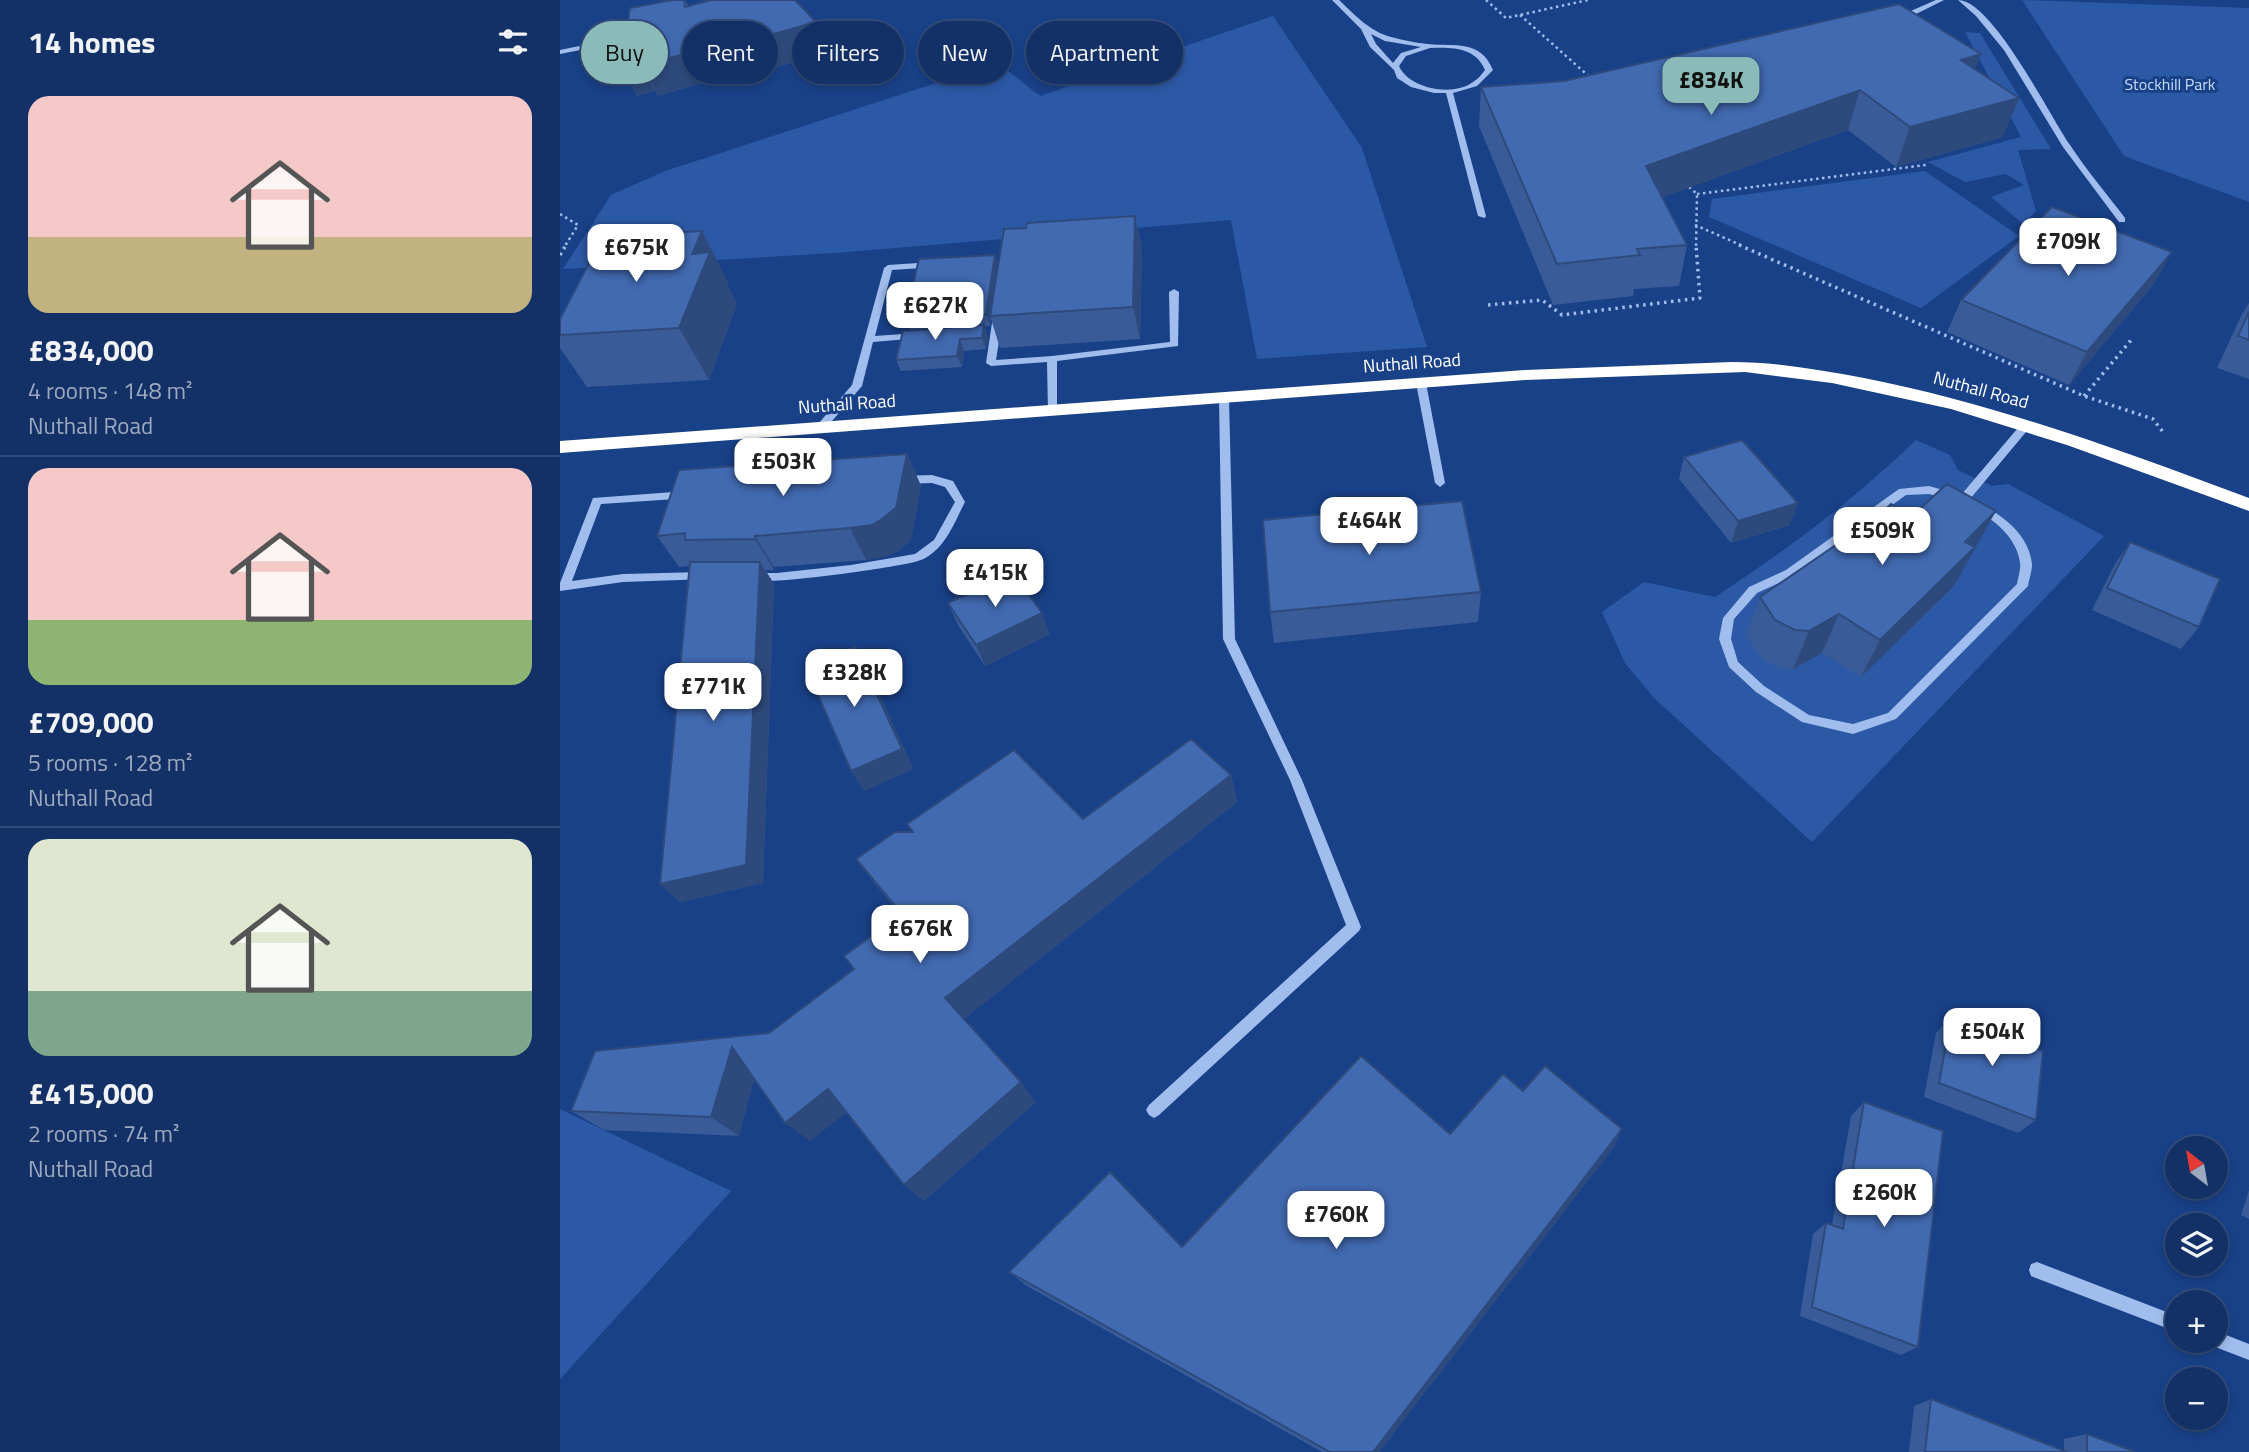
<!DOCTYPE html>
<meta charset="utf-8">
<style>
body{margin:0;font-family:"Titillium Web",sans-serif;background:#203d6f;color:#f1f3f6;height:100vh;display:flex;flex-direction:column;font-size:26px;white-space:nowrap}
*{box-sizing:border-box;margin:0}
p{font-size:23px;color:#9da9bf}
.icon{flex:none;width:38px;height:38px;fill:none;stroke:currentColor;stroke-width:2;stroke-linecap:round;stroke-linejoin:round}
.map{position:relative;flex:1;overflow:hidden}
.sheet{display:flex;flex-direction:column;background:#133166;width:560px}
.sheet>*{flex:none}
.guide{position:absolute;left:21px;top:21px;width:665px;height:63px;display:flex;gap:14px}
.needle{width:46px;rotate:329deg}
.buttons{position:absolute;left:1605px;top:1136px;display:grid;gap:14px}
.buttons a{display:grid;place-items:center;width:63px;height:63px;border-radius:50%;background:#133166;box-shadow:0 4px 10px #0003,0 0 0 2px #324c7a;font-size:35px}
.price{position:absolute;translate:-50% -60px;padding:0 16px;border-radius:14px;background:#fff;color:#222;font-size:23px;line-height:46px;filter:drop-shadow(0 2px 4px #0008)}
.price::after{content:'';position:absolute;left:50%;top:42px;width:21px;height:16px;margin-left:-10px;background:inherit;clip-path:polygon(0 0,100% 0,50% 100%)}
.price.current{background:#8bbbb9;color:#111}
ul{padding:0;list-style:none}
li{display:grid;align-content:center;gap:14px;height:371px;padding:0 28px}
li+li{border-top:2px solid #324c7a}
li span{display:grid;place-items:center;height:217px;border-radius:21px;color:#555}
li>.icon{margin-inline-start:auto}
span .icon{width:126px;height:126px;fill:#fffc;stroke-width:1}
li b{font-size:30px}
h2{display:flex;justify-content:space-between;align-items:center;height:84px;padding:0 28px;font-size:30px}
.chip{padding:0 24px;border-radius:32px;background:#133166;box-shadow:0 4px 10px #0003,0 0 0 2px #324c7a;font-size:24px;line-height:63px}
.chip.current{background:#8bbbb9;color:#111}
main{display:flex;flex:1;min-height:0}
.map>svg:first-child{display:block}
.green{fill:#2c59a6}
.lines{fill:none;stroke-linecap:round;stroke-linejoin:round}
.path-far1{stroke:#a1bded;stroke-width:2.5;stroke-dasharray:2.5 3.5;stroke-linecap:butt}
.path{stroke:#a1bded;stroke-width:3.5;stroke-dasharray:2.5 4.5;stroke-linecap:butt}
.minor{fill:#a1bded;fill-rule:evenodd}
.highway{fill:#fff;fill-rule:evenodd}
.wall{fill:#395b98}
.shaded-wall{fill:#2e4a7c}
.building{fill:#426ab1;stroke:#2e4a7c;stroke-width:2}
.labels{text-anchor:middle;stroke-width:6;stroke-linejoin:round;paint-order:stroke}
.far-park-label{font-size:16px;fill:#c7daf9;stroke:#194188}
.street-label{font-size:18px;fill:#fff;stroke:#194188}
</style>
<main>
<section class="sheet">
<h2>14 homes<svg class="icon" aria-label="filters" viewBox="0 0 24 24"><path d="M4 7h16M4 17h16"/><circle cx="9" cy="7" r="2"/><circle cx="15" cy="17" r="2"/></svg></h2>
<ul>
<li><span style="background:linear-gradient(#f6c9c9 65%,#c2b280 0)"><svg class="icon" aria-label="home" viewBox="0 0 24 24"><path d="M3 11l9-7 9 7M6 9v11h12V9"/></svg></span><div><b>£834,000</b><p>4 rooms · 148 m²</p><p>Nuthall Road</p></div></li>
<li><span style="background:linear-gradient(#f6c9c9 70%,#8fb573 0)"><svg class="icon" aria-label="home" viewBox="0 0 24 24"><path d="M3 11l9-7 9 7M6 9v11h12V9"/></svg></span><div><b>£709,000</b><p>5 rooms · 128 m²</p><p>Nuthall Road</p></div></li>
<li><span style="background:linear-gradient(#dfe7d0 70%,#7fa58c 0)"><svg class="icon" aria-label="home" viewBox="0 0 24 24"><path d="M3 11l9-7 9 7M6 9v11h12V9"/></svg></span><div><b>£415,000</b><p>2 rooms · 74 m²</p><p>Nuthall Road</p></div></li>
</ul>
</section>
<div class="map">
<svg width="1689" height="1452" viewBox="0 0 1689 1452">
<rect width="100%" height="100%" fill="#194188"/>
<!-- green -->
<g class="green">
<path d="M1462 0 1689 8V202L1564 156Z"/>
<path d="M713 16 802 148 867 347 697 359 671 220 275 253 3 269 51 195 105 171 438 63 480 96Z"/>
<path d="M1405 32 1420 33 1491 149 1458 150 1476 211 1463 224 1431 197 1464 185 1446 174 1405 182 1368 162 1461 137Z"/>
<path d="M1365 171 1459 236 1361 308 1149 217 1152 199Z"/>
<path d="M1356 440 1390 455 1398 470 1432 486 1448 484 1544 536 1252 842 1094 698 1065 663 1042 612 1084 582 1155 597C1227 550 1294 500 1356 440Z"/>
<path d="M0 1109 171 1191 0 1379Z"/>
</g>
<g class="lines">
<!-- path-far1 -->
<g class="path-far1">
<path d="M926 0 946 18 1028 0"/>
<path d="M960 15 1033 80"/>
<path d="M1129 187 1137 194 1136 246"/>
<path d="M1137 194 1366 165"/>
<path d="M0 214 18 225 5 246"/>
<path d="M1135 225 1183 246"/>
</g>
<!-- path -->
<g class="path">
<path d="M1179 245 1524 396 1593 419 1603 432"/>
<path d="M0 255 6 245"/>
<path d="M928 305 982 300 1002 315 1140 298 1136 245"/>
<path d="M1524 396 1572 339"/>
</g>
<!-- minor -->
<g class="minor">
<path d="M772 0H779C795 15 809 31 831 37 842 40 857 43 868 44 895 47 920 39 933 70L917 86 893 93 926 216 925 218 918 216 886 93H874L851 87 837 78 834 70 810 47 801 29ZM811 34 825 41 861 47 841 53 833 63 816 44ZM870 48C891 47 916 47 925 70 922 74 918 79 913 82 893 97 849 89 839 66L846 56Z"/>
<path d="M1376 0H1384L1354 15 1340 19 1337 17Z"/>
<path d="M1398 0C1432 0 1490 116 1510 145 1527 171 1547 194 1565 218V222H1559L1503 147 1444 50 1416 16Z"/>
<path d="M63 37 67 39 66 41 0 54V50Z"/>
<path d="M373 262 377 265 376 267 332 270 315 336 357 333 360 334V338L313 342 302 386 266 428H258V424L292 385 324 268 328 265Z"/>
<path d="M614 289 619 292 618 346 497 361V414L493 415 488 412 487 362 431 366 426 363 433 316 438 313 443 316 436 360 492 356 610 342 609 292Z"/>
<path d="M861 380 866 383 885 483 880 487 875 483 856 383Z"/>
<path d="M664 396 669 399 675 639 742 780 801 927 799 931 599 1115 594 1118 589 1115 586 1110 589 1105 786 925 730 780 663 639 659 399Z"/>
<path d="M1467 421 1472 424 1471 426 1410 499C1437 511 1469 532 1472 564 1472 572 1469 579 1468 586L1336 719 1293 734 1242 722 1196 692 1169 667 1159 639 1163 618 1189 587 1226 570 1339 489 1369 486 1401 495 1463 422ZM1369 494C1404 501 1455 523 1460 563 1461 570 1458 577 1457 584L1328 713 1293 724 1249 715 1204 686 1178 662 1171 639 1174 619 1197 593 1234 576 1346 495Z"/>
<path d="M372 475 393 481 405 502C394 523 385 550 361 560 344 567 204 586 191 580 189 580 189 578 187 577L193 573H217L291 565 355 554 374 540 395 502 385 487 372 483 340 484 335 480 340 476Z"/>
<path d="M127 491 132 495 131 498 41 504 12 581 63 574 144 572 150 576 148 579 63 582 0 591V583L33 498Z"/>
<path d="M1477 1262 1617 1316V1332L1471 1276 1469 1270 1471 1264Z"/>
<path d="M1656 1331 1689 1344V1360L1650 1345 1648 1340H1656Z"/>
</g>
<!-- highway -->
<path class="highway" d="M1172 362C1216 362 1260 370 1304 378 1436 404 1563 451 1689 498V511L1507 445 1391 409 1272 383 1185 372 965 380 0 453V441L965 370Z"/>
</g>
<!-- wall -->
<g class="wall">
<path d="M112 0H125L128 6 268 52 153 86 149 81 98 96 95 91 77 96 61 65Z"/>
<path d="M1415 69 1443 137 1336 167 1288 130 1102 197 1127 245 1119 286 1074 289 1073 296 993 305 919 126 921 87Z"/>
<path d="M575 216 582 248 580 339 440 348 431 319 430 326H424L428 337 426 349 404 351 402 367 341 371 336 360 350 330 345 319 435 255 438 265 466 228Z"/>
<path d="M168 282 167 285 177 304 149 380 27 387 0 348V319Z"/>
<path d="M1594 284 1509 385 1387 332 1401 300Z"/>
<path d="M1689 303V379L1657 368 1682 314Z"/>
<path d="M347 454 361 486 351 540 338 551 327 556 306 560 214 567V570H205L214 584 203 883 120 902 100 884 130 566 119 567 97 536Z"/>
<path d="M1124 457 1230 525 1171 543 1119 479Z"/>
<path d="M1352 516 1415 550 1411 553 1394 586 1301 677 1262 653 1233 669 1220 668 1201 658 1186 635 1200 597 1293 539Z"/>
<path d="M1570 542 1639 627 1621 649 1532 610 1555 564Z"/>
<path d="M921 592 918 622 714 643 710 612Z"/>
<path d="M388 603 490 634 425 666 398 625Z"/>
<path d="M671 775 677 802 404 1019 476 1102 364 1201 344 1185 286 1112 250 1141 194 1079 179 1136 44 1130 11 1111 209 1033 294 969 341 915 315 884 296 859 352 832 523 819Z"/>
<path d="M1391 1017 1476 1120 1458 1133 1364 1097 1376 1033Z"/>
<path d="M963 1091 1062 1129 1053 1148 819 1452H762L467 1286 449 1272 622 1247 890 1134Z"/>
<path d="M1304 1102 1358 1347 1341 1355 1240 1316 1253 1234 1266 1223 1272 1225 1291 1116Z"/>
<path d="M1689 1190V1219L1681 1215Z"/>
<path d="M1371 1399 1504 1451V1439L1527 1434 1576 1452H1349L1354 1406Z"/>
</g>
<!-- shaded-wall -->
<g class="shaded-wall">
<path d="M256 22 268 52 153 86 139 55Z"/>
<path d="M135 51 149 81 98 96 83 65Z"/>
<path d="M1421 54 1407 92 1401 60Z"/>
<path d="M79 60 95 91 77 96 61 65Z"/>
<path d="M1300 90 1288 130 1079 206 1086 166Z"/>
<path d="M1459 98 1443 137 1336 167 1350 127Z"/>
<path d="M575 216 582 248 580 339 573 307Z"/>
<path d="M142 231 168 282 167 285 177 304 149 380 119 328 132 254Z"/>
<path d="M1612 252 1594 284 1509 385 1527 352Z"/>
<path d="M435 255 439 267 430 316 431 319 430 326 426 314Z"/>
<path d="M424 325 428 337 426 349 422 338Z"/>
<path d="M400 339 404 351 402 367 397 356Z"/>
<path d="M347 454 361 486 351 540 338 551 327 556 306 560 290 528Z"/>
<path d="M1238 503 1230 525 1171 543 1178 521Z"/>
<path d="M1436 511 1394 586 1301 677 1320 640 1405 542Z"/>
<path d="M195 536 214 567V570L195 539Z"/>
<path d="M200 562 214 584 203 883 120 902 100 884Z"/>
<path d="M482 613 490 634 425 666 416 645Z"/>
<path d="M1279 614 1262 653 1233 669 1249 631Z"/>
<path d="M295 647 307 668 354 769 304 791 291 771Z"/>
<path d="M671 775 677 802 403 1020 385 998Z"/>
<path d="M172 1047 197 1068 179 1136 151 1117Z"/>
<path d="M461 1082 476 1102 364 1201 344 1185Z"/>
<path d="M268 1089 291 1109 250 1141 225 1123Z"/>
<path d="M1062 1129 1053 1148 819 1452H813Z"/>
</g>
<!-- building -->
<g class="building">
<path d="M112 0H124L125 7 151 0H235L256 22 139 55 135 51 83 65 79 60 61 65 70 8Z"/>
<path d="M1339 4 1421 54 1401 60 1459 98 1350 127 1300 90 1086 166 1127 245 1077 249 1080 255 997 264 921 87 1004 81Z"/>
<path d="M1492 207 1612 252 1527 352 1401 300Z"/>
<path d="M575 216 573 307 430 316 444 229 466 228 467 223Z"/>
<path d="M142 231 132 254 150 252 119 328 0 335V319L43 236Z"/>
<path d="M435 255 426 314 345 319 359 259Z"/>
<path d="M1689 312V340L1678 336Z"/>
<path d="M424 325 422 338 400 339 397 356 336 360 343 331Z"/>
<path d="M1182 440 1238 503 1178 521 1124 457Z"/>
<path d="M347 454 336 508 322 519 312 525 290 528 195 536V539L125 540V533L97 536 119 470Z"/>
<path d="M1387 484 1436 511 1405 542 1415 547 1320 640 1279 614 1249 631 1235 630 1215 620 1200 597 1289 536 1293 539 1331 504 1352 516Z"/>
<path d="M902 501 921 592 710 612 703 520Z"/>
<path d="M1570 542 1660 579 1639 627 1547 588Z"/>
<path d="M130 562H200L186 865 100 884Z"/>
<path d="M453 573 482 613 416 645 388 603Z"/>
<path d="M295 647 342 749 291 771 246 667Z"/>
<path d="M631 739 671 775 385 998 461 1082 344 1185 268 1089 225 1123 172 1047 151 1117 11 1111 35 1051 209 1033 294 969 284 956 342 914 296 859 335 832H353L347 824 454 750 523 819Z"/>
<path d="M1391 1017 1483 1051 1476 1120 1379 1083Z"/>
<path d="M801 1056 890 1134 943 1074 963 1091 985 1066 1062 1129 813 1452H770L449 1272 550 1172 622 1247Z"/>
<path d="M1304 1102 1383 1131 1358 1347 1252 1307 1266 1223 1283 1229Z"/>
<path d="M1371 1399 1507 1452H1365Z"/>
<path d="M1527 1434 1576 1452H1527Z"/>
</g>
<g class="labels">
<!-- far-park labels -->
<g class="far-park-label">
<text x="1610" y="90">Stockhill Park</text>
</g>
<!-- street labels -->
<g class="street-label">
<text transform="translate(852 363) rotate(-4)" y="6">Nuthall Road</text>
<text transform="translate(1421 390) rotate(15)" y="6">Nuthall Road</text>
<text transform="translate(287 404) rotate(-4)" y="6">Nuthall Road</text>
</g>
</g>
</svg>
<div class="buttons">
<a><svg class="needle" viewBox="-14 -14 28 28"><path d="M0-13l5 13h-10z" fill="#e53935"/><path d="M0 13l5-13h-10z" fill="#9da9bf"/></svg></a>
<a><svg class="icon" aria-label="layers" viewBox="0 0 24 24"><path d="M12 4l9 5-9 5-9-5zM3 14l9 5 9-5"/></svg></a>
<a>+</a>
<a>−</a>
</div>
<b class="price current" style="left:1151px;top:117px">£834K</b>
<b class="price" style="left:1508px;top:278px">£709K</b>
<b class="price" style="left:76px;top:284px">£675K</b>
<b class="price" style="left:375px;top:342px">£627K</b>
<b class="price" style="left:223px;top:498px">£503K</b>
<b class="price" style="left:809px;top:557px">£464K</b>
<b class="price" style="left:1322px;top:567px">£509K</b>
<b class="price" style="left:435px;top:609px">£415K</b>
<b class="price" style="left:294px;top:709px">£328K</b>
<b class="price" style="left:153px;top:723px">£771K</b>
<b class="price" style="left:360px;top:965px">£676K</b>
<b class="price" style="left:1432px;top:1068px">£504K</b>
<b class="price" style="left:1324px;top:1229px">£260K</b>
<b class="price" style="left:776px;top:1251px">£760K</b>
<div class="guide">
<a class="chip current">Buy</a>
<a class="chip">Rent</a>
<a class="chip">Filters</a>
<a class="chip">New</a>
<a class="chip">Apartment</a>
</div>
</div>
</main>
